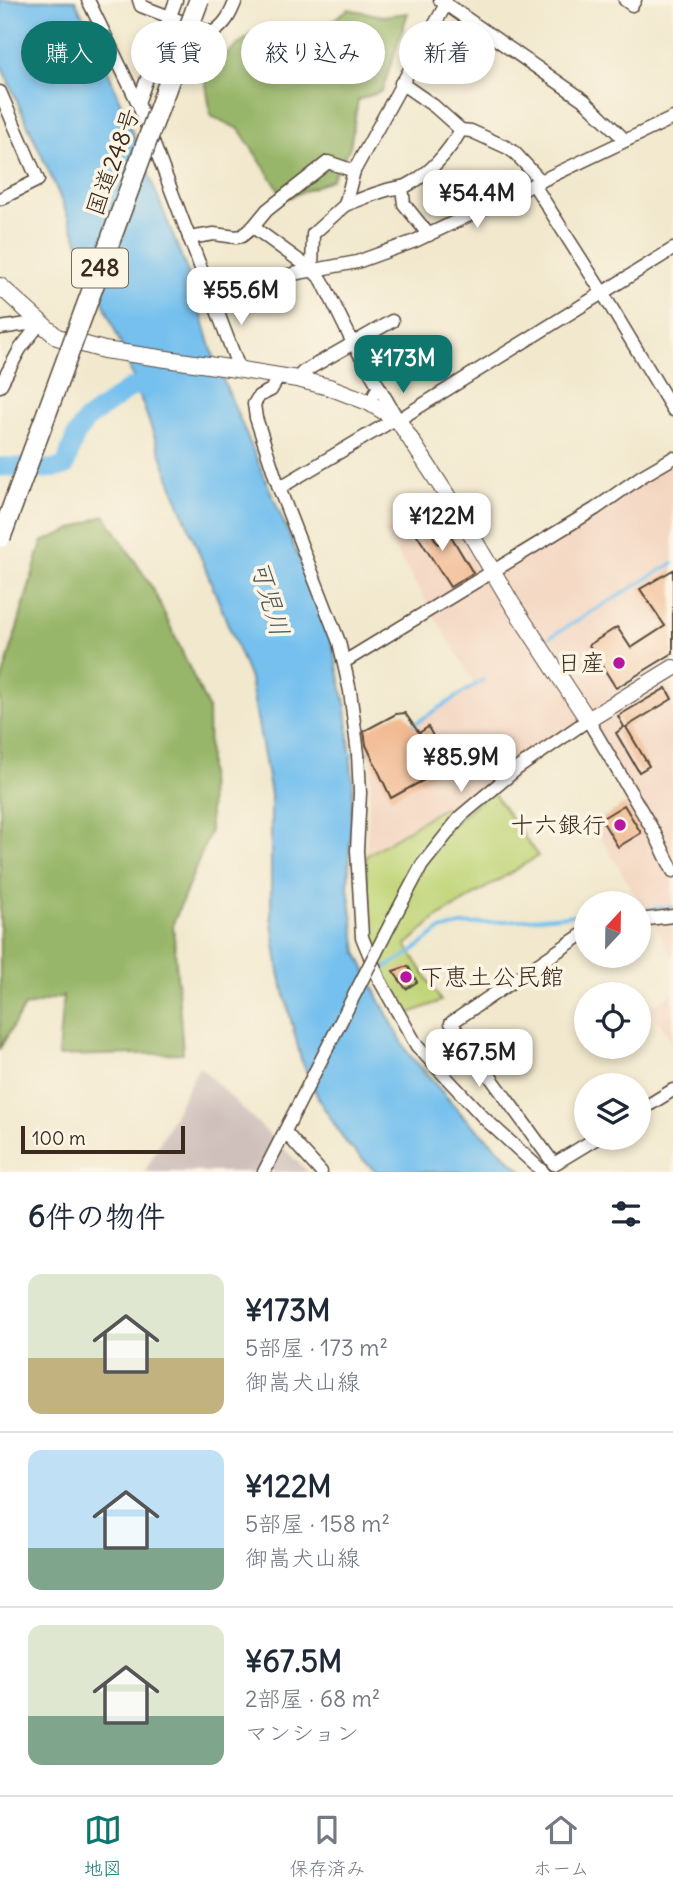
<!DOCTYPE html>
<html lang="ja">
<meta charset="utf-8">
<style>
body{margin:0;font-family:Delius,"Klee One",sans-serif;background:#f2f2f3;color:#1f2937;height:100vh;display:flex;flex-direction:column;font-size:26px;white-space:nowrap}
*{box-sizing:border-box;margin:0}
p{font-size:23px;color:#747a83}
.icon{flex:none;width:38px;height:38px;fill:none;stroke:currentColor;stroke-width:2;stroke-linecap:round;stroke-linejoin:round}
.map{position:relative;height:1172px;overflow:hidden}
.panel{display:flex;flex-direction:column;background:#fff;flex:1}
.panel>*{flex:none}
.top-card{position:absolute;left:21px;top:21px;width:632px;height:63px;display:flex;gap:14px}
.needle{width:46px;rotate:22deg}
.controls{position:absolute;left:574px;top:891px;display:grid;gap:14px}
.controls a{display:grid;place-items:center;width:77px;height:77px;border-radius:50%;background:#fff;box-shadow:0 4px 10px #0003;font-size:35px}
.scale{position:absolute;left:21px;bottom:18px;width:164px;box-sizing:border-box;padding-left:7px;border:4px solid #3b2a1e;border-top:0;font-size:19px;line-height:24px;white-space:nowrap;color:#3b2a1e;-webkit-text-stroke:5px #fcf5e5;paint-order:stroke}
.price{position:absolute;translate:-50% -60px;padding:0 16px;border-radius:14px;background:#fff;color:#222;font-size:23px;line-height:46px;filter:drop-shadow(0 2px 4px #0008)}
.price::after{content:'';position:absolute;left:50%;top:42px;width:21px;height:16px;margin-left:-10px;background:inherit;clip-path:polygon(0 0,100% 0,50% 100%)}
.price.active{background:#0f766e;color:#fff}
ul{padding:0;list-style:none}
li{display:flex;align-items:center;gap:21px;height:175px;padding:0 28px}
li+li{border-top:2px solid #e0e1e3}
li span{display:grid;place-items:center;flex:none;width:196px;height:140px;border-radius:14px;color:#555}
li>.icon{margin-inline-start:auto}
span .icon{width:84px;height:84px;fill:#fffc;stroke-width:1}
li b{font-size:30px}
h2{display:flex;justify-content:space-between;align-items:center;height:84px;padding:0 28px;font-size:30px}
.tag{padding:0 24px;border-radius:32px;background:#fff;box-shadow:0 4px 10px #0003;font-size:24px;line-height:63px}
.tag.active{background:#0f766e;color:#fff}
.dock{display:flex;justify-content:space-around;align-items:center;height:98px;border-top:2px solid #e0e1e3;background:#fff;font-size:19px;color:#747a83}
.dock a{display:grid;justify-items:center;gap:4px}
.dock .active{color:#0f766e}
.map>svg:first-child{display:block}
.built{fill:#f3d4bf}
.industrial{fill:#cfc0bb}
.green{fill:#c1d579;stroke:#7e804c;stroke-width:2}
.forest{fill:#98b669;stroke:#6a7044;stroke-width:2}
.water{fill:#75c0ee;stroke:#587586;stroke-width:2}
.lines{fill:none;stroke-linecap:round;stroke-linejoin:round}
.stream{stroke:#75c0ee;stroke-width:3.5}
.river{stroke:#75c0ee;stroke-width:19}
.building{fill:#f1b58b}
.minor-casing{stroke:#564638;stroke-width:15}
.major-casing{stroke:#564638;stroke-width:18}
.minor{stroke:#fff;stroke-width:12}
.major{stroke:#fff;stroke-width:16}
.minor-bridge-casing{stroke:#564638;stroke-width:15;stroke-linecap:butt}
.highway-bridge-casing{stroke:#564638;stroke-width:22;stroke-linecap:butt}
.minor-bridge{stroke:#fff;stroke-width:12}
.highway-bridge{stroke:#fff;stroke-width:19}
.poi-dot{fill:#b5179e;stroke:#fcf5e5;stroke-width:2.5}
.labels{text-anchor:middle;stroke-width:7;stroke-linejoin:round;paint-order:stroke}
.shield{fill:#fcf5e5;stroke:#75675a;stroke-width:2}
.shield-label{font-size:23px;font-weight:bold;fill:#3b2a1e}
.street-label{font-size:24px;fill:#3b2a1e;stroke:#fcf5e5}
.poi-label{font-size:24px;fill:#3b2a1e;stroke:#fcf5e5;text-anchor:end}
.water-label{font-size:26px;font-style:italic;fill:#4c575c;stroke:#fcf5e5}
</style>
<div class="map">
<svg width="673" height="1172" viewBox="0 0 673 1172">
<rect width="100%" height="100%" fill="#fcf5e5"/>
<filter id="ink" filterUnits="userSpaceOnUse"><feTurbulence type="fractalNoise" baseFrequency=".0143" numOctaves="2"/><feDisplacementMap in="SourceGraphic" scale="14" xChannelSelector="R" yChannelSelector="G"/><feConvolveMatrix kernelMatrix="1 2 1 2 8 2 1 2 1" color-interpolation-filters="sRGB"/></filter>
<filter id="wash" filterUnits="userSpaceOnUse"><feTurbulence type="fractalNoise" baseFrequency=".00686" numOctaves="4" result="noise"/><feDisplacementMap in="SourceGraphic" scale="28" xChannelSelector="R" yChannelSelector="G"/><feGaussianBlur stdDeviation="1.57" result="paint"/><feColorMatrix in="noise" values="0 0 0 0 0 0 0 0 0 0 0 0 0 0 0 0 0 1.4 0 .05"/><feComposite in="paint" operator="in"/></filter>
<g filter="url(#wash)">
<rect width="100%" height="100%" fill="#f1e8cd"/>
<!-- built -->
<g class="built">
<path d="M673 458V957L593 825 634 798 588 720 455 824 443 807 366 856 373 750 476 686 384 531 448 496 492 571Z"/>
<path d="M673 993V1044L650 1007Z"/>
</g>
<!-- industrial -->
<path class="industrial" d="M199 1066 308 1172H145Z"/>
<!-- green -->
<path class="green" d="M491 790 538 856 435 919 406 945 441 1001 400 1017 372 962 367 904 366 856 444 807 455 823Z"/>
<!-- forest -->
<g class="forest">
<path d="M348 9 383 16 408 13 382 91 358 100 350 147 331 180 285 199 239 129 211 116 204 72 253 33 290 52Z"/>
<path d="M105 515 153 589 208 708 210 832 173 924 183 1053 58 1056 63 996 24 1007 0 1048V687L42 542Z"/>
</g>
<!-- water -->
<path class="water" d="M0 0H75L100 51 193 286 215 361 329 629 346 708 353 783 348 887 357 952 380 1001 408 1053 463 1116 523 1172H376L347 1144 319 1100 301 1059 279 972 271 915V794L250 679 175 493 122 347 55 185 0 63Z"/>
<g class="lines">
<!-- stream -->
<g class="stream">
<path d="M550 637 673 563"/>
<path d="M411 726 483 680"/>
<path d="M347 754 369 753 372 751"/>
<path d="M639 910 673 907"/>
<path d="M378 972 409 954 440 930 461 925 586 914"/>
</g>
<!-- river -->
<path class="river" d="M0 467C22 465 43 473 65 466L75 437 86 420 130 388 161 381"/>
</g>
<g id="blocks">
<!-- building -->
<g class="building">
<path d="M418 512 438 544 451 536 473 573 450 587 407 519Z"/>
<path d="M673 570V653L616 688 589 645 617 627 631 648 665 626 640 589Z"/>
<path d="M666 688 672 699 626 727 649 766 639 772 616 733 624 727 618 716Z"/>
<path d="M405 713 419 733 428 727 437 743 420 753 433 775 391 798 366 745 364 731 396 714Z"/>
<path d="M624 805 641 833 618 847 601 819Z"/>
<path d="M408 966 417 982 406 989 393 971Z"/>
</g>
</g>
</g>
<g filter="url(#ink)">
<use href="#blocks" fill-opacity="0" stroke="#564638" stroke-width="2"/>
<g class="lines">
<!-- minor casing -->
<g class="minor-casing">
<g id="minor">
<path d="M88 0 138 103 237 363 236 369"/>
<path d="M139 0 141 6 212 33C226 24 230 15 236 0"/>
<path d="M440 0 585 101 625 140"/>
<path d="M625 0 632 5 635 0"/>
<path d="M401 83 434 106 461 130 471 131 508 148 515 153 541 181"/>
<path d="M0 92 38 180 0 199"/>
<path d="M138 103 176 0"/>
<path d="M534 185 602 292 673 410"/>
<path d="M402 187 404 204 429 235"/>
<path d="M345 205C359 200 373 194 387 190 394 188 401 188 408 185 430 174 449 151 461 130"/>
<path d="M253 227 312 270 322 280 353 343 379 387 375 393"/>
<path d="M189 238 214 234 236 237 242 236 253 227 267 210 328 162 354 171"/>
<path d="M312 270 313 234 345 205 354 171 446 4V0"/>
<path d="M208 290 357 262 415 241 673 118"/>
<path d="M0 328 41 322"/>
<path d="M279 376 271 390 259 396 254 404 256 418 279 488 339 642 350 691 358 754 360 793 357 850 362 937 380 981 417 1046 484 1118 543 1172"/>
<path d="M297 379 303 372 392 321"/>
<path d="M0 386 20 349 41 322"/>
<path d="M379 387 398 420 673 249"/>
<path d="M279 488 395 419"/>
<path d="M344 662 595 509 642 476 673 458"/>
<path d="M639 920 673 916"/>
<path d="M392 921 422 865 462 815 518 768 588 720 654 832 673 871"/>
<path d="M586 932 451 1023 554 1164 597 1138"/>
<path d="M639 1111 673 1090"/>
<path d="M285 1132 321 1172"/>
<path d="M264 1172 289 1123"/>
</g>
</g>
<!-- major casing -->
<g class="major-casing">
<path id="major" d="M0 286 57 337 104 350 236 369 297 379 329 387 368 402 398 420 459 514 512 604 588 720 673 668"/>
</g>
<!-- minor -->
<use href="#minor" class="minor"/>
<!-- major -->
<use href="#major" class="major"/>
<!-- minor-bridge casing -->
<g class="minor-bridge-casing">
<path id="minor-bridge" d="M289 1123 392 921"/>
</g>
<!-- highway-bridge casing -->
<g class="highway-bridge-casing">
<path id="highway-bridge" d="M1 537 199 0"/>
</g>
<!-- minor-bridge -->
<use href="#minor-bridge" class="minor-bridge"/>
<!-- highway-bridge -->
<use href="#highway-bridge" class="highway-bridge"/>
</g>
</g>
<!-- markers -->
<g class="poi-dot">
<circle cx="619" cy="663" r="7"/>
<circle cx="620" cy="825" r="7"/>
<circle cx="406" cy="977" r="7"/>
</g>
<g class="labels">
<!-- shield labels -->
<rect class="shield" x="72" y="248.5" width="56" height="39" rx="5"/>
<g class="shield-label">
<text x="100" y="276">248</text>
</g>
<!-- street labels -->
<g class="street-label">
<text transform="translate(113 162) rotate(-70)" y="8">国道248号</text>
</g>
<!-- poi labels -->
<g class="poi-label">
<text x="605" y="671">日産</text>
<text x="606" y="833">十六銀行</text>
<text x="420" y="985" text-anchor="start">下恵土公民館</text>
</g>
<!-- water labels -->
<g class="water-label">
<text transform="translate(270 598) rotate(74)" y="9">可児川</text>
</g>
</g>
</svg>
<div class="controls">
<a><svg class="needle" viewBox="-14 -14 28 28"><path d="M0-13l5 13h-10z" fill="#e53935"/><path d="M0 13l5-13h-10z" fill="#747a83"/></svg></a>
<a><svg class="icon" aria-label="locate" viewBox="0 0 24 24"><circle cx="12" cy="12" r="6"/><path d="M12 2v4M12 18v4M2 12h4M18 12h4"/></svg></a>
<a><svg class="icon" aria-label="layers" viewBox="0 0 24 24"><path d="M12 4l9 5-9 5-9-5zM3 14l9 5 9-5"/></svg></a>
</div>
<div class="scale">100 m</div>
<b class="price" style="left:477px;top:230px">¥54.4M</b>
<b class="price" style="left:241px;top:327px">¥55.6M</b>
<b class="price active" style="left:403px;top:395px">¥173M</b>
<b class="price" style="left:442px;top:553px">¥122M</b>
<b class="price" style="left:461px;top:794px">¥85.9M</b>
<b class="price" style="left:479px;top:1089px">¥67.5M</b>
<div class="top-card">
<a class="tag active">購入</a>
<a class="tag">賃貸</a>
<a class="tag">絞り込み</a>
<a class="tag">新着</a>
</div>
</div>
<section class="panel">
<h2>6件の物件<svg class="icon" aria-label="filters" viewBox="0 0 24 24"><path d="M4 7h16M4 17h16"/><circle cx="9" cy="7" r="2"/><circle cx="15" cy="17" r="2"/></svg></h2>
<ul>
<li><span style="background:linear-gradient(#dfe7d0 60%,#c2b280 0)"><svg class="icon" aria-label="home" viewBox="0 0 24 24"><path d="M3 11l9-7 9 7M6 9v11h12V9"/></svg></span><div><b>¥173M</b><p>5部屋 · 173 m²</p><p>御嵩犬山線</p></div></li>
<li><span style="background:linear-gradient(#bfe0f5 70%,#7fa58c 0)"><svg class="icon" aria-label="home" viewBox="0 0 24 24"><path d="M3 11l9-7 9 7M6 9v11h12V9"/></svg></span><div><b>¥122M</b><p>5部屋 · 158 m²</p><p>御嵩犬山線</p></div></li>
<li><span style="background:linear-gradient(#dfe7d0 65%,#7fa58c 0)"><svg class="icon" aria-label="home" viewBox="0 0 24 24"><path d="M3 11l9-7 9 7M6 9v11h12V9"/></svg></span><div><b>¥67.5M</b><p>2部屋 · 68 m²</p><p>マンション</p></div></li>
</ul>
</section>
<nav class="dock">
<a class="active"><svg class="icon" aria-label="map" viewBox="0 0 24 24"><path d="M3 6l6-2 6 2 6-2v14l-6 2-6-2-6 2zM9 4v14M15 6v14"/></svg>地図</a>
<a><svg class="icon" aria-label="saved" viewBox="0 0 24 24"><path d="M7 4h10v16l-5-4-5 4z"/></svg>保存済み</a>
<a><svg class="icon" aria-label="home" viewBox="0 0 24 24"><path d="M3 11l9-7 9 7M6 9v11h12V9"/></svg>ホーム</a>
</nav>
